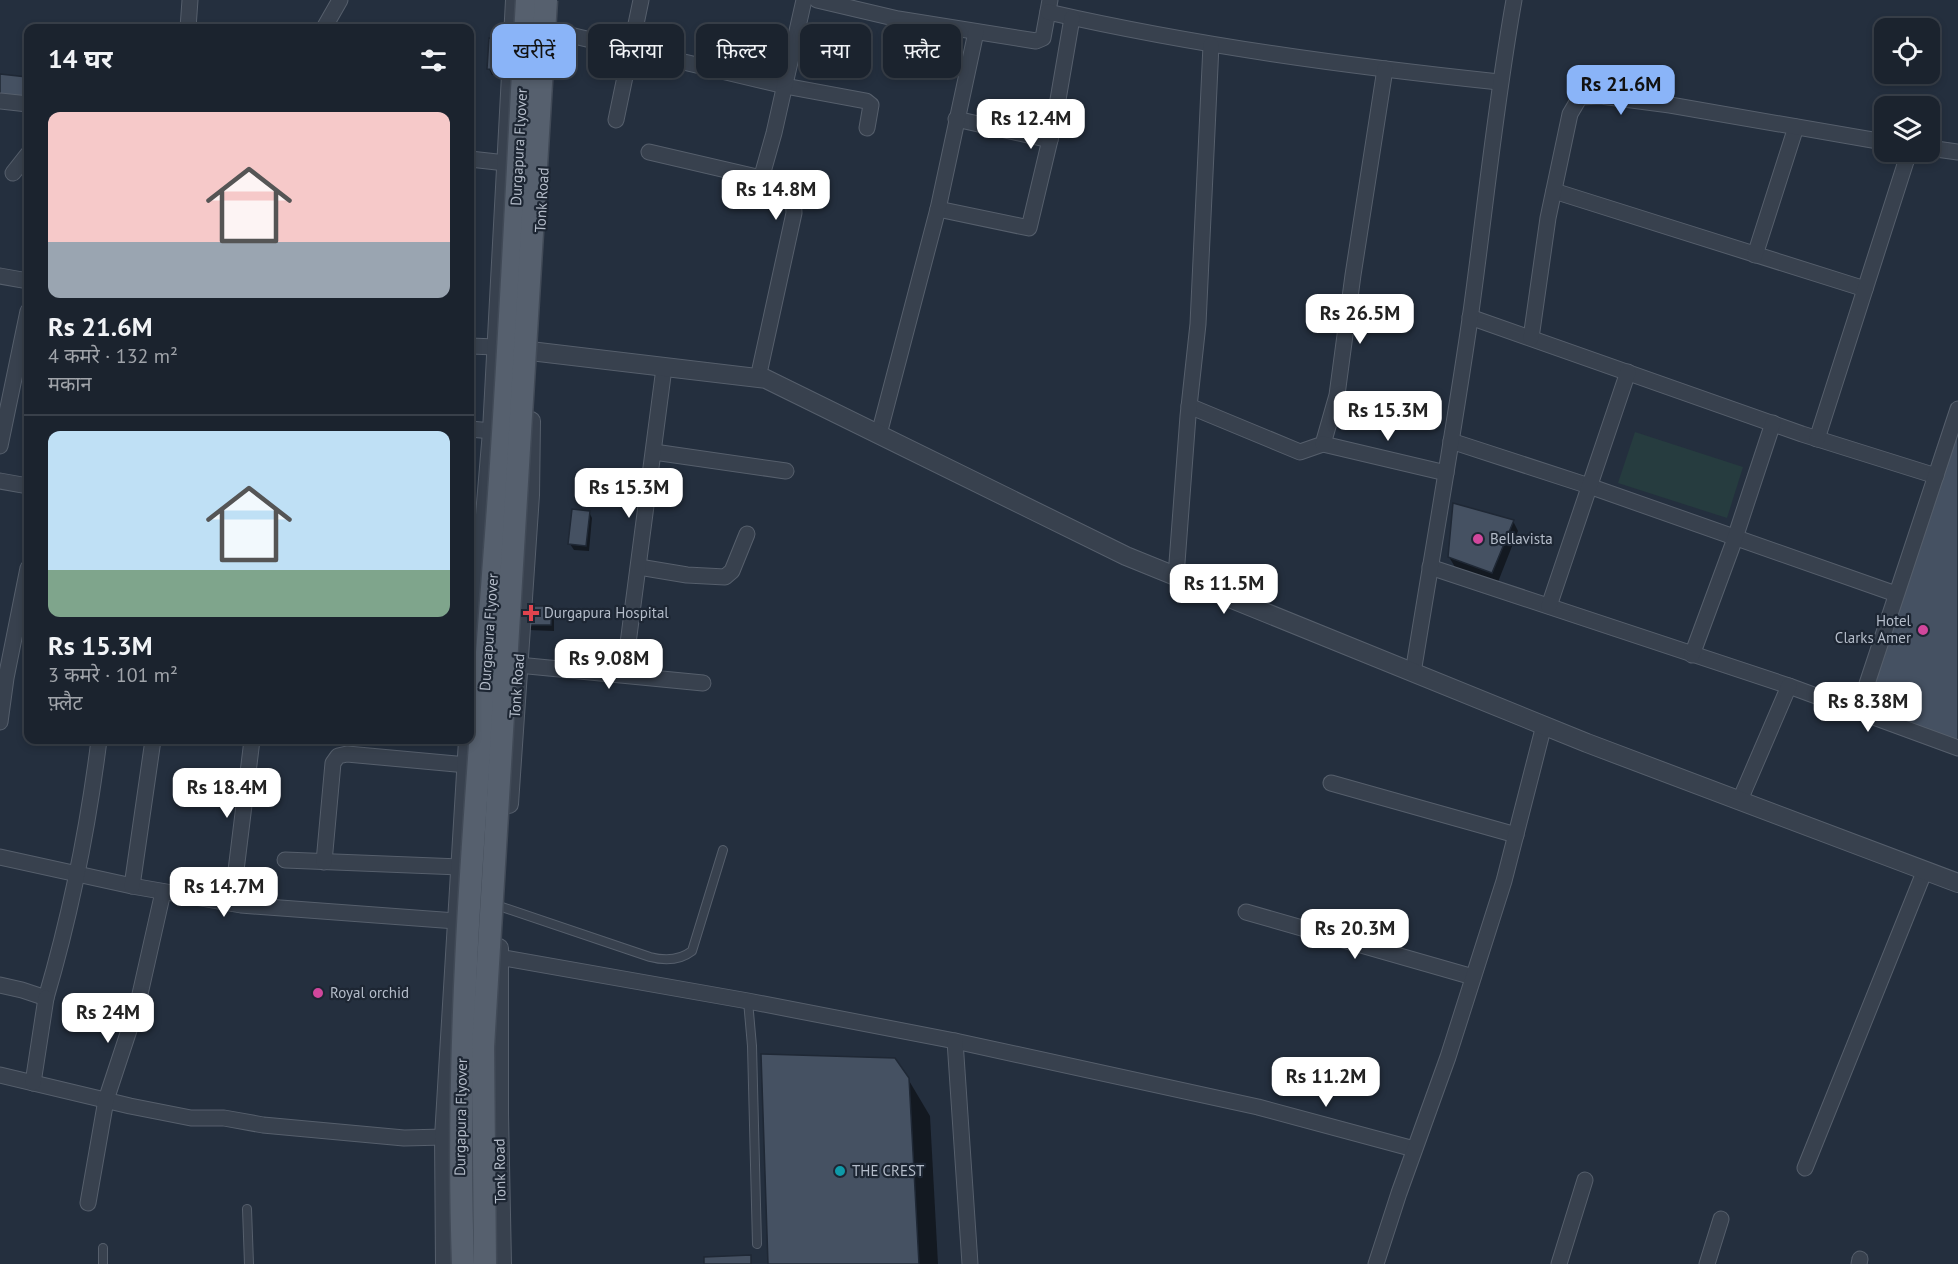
<!DOCTYPE html>
<html lang="hi">
<meta charset="utf-8">
<style>
body{margin:0;font-family:"PT Sans","Noto Sans Devanagari",sans-serif;background:#242b36;color:#f1f3f6;height:100vh;display:flex;flex-direction:column;font-size:22px;white-space:nowrap}
*{box-sizing:border-box;margin:0}
p{font-size:20px;color:#a0a4aa}
.icon{flex:none;width:33px;height:33px;fill:none;stroke:currentColor;stroke-width:2;stroke-linecap:round;stroke-linejoin:round}
.map{position:relative;flex:1;overflow:hidden}
.drawer{position:absolute;left:24px;top:24px;width:450px;height:720px;display:flex;flex-direction:column;background:#1b232e;border-radius:12px;box-shadow:0 3px 9px #0003,0 0 0 2px #39404a}
.drawer>*{flex:none}
.banner{position:absolute;left:492px;top:24px;width:570px;height:54px;display:flex;gap:12px}
.buttons{position:absolute;left:1874px;top:18px;display:grid;gap:12px}
.buttons a{display:grid;place-items:center;width:66px;height:66px;border-radius:12px;background:#1b232e;box-shadow:0 3px 9px #0003,0 0 0 2px #39404a;font-size:30px}
.price{position:absolute;translate:-50% -51px;padding:0 14px;border-radius:12px;background:#fff;color:#222;font-size:20px;line-height:39px;filter:drop-shadow(0 2px 3px #0008)}
.price::after{content:'';position:absolute;left:50%;top:36px;width:18px;height:14px;margin-left:-9px;background:inherit;clip-path:polygon(0 0,100% 0,50% 100%)}
.price.current{background:#8ab4f8;color:#111}
ul{padding:0;list-style:none}
li{display:grid;align-content:center;gap:12px;height:318px;padding:0 24px}
li+li{border-top:2px solid #39404a}
li span{display:grid;place-items:center;height:186px;border-radius:12px;color:#555}
li>.icon{margin-inline-start:auto}
span .icon{width:108px;height:108px;fill:#fffc;stroke-width:1}
li b{font-size:26px}
h2{display:flex;justify-content:space-between;align-items:center;height:72px;padding:0 24px;font-size:26px}
.tag{padding:0 21px;border-radius:12px;background:#1b232e;box-shadow:0 3px 9px #0003,0 0 0 2px #39404a;font-size:21px;line-height:54px}
.tag.current{background:#8ab4f8;color:#111}
.map>svg:first-child{display:block}
.green{fill:#263c3f}
.shadow{fill:#0007}
.building{fill:#455162;stroke:#1f2835;stroke-width:1.5}
.lines{fill:none;stroke-linecap:round;stroke-linejoin:round}
.service-casing{stroke:#565f6c;stroke-width:10}
.minor-casing{stroke:#565f6c;stroke-width:17}
.tertiary-casing{stroke:#565f6c;stroke-width:20}
.service{stroke:#38414e;stroke-width:8}
.minor{stroke:#38414e;stroke-width:15}
.tertiary{stroke:#38414e;stroke-width:18}
.primary-bridge-casing{stroke:#414a57;stroke-width:25;stroke-linecap:butt}
.primary-bridge{stroke:#56606e;stroke-width:22}
.hotel-dot{fill:#d1479c;stroke:#1d2633;stroke-width:2}
.health-dot{fill:#e0444e;stroke:#1d2633;stroke-width:2}
.culture-dot{fill:#0f9aa8;stroke:#1d2633;stroke-width:2}
.labels{text-anchor:middle;stroke-width:4.5;stroke-linejoin:round;paint-order:stroke}
.street-label{font-size:15px;fill:#b4bcc9;stroke:#1d2633}
.poi-label{font-size:15px;fill:#b4bcc9;stroke:#1d2633;text-anchor:start}
</style>
<div class="map">
<svg width="1958" height="1264" viewBox="0 0 1958 1264">
<rect width="100%" height="100%" fill="#242f3e"/>
<!-- green -->
<path class="green" d="M1635 432 1743 467 1727 518 1618 483Z"/>
<!-- shadow -->
<g class="shadow">
<path d="M490 40 511 76 492 75 489 69Z"/>
<path d="M0 75 26 78 28 82 27 105Z"/>
<path d="M589 512 592 518 589 551 574 550 570 544Z"/>
<path d="M1513 521 1518 531 1498 582 1455 567 1449 557Z"/>
<path d="M551 608 554 614V631L528 630 525 624Z"/>
<path d="M908 1079 930 1116 938 1264H770Z"/>
</g>
<!-- building -->
<g class="building">
<path d="M489 38 510 39 508 70 487 69Z"/>
<path d="M0 74 27 77 24 99 0 97Z"/>
<path d="M1958 426V741L1860 706Z"/>
<path d="M1453 503 1514 520 1492 573 1448 557Z"/>
<path d="M572 509 590 511 586 546 568 544Z"/>
<path d="M524 606H552L551 625H523Z"/>
<path d="M761 1054 895 1058 909 1078 919 1264H768Z"/>
<path d="M751 1255V1264H704V1257Z"/>
</g>
<g class="lines">
<!-- service casing -->
<g class="service-casing">
<g id="service">
<path d="M502 907 650 957C665 961 679 961 692 951L723 850"/>
<path d="M748 1001 752 1046 757 1244"/>
<path d="M247 1209 249 1264"/>
<path d="M103 1264V1248"/>
</g>
</g>
<!-- minor casing -->
<g class="minor-casing">
<g id="minor">
<path d="M817 0 898 19 1036 41 1043 38 1050 0"/>
<path d="M1048 12C1197 46 1348 66 1499 82"/>
<path d="M188 28 190 0"/>
<path d="M324 28 340 0"/>
<path d="M553 31 785 86 866 101 871 105 867 128"/>
<path d="M0 101 28 104"/>
<path d="M956 119 1050 140"/>
<path d="M616 120 641 0"/>
<path d="M1929 148 1958 152"/>
<path d="M649 152 782 183 793 193 794 213 758 378"/>
<path d="M470 159 506 163"/>
<path d="M13 173 28 154"/>
<path d="M761 179 774 133 804 0"/>
<path d="M1554 191 1865 289"/>
<path d="M938 209 1029 228 1054 123 1072 18"/>
<path d="M1755 255 1796 127"/>
<path d="M0 276 28 281"/>
<path d="M1470 317 1802 434 1936 476"/>
<path d="M1531 338 1548 218 1570 114 1580 97 1601 96 1670 105 1884 142"/>
<path d="M470 346 496 347"/>
<path d="M1189 406 1300 452 1323 444 1337 395 1353 275 1385 69"/>
<path d="M470 429 492 431"/>
<path d="M879 434 938 209 976 32"/>
<path d="M1817 439 1909 152"/>
<path d="M1451 441 1589 486 1896 594"/>
<path d="M1323 444 1446 473"/>
<path d="M0 446 28 311"/>
<path d="M654 452 786 471"/>
<path d="M0 481 28 486"/>
<path d="M639 567 687 575 725 577 732 571 747 534"/>
<path d="M1430 567 1789 686 1958 748"/>
<path d="M1176 576 1188 416 1198 324 1211 45"/>
<path d="M1549 606 1628 372"/>
<path d="M1692 655 1733 544 1773 423"/>
<path d="M518 665 703 683"/>
<path d="M1413 673C1432 555 1453 437 1470 319 1485 212 1495 106 1514 0"/>
<path d="M624 674 664 368"/>
<path d="M1858 711 1958 409"/>
<path d="M0 722 6 678 28 568"/>
<path d="M1331 783 1516 835"/>
<path d="M1740 800 1789 686"/>
<path d="M0 857 132 886 241 905 456 921"/>
<path d="M285 860 460 867"/>
<path d="M324 862 333 763 338 756 347 754 467 765"/>
<path d="M132 886 153 740"/>
<path d="M232 903 252 740"/>
<path d="M1246 912 1473 977"/>
<path d="M487 955 748 1001 955 1041 1258 1107 1414 1149"/>
<path d="M0 985 22 990 46 998C71 913 88 828 99 740"/>
<path d="M955 1041 970 1264"/>
<path d="M0 1075 130 1106 191 1118H224L263 1125 404 1138 444 1137"/>
<path d="M33 1083 46 998"/>
<path d="M1805 1168 1925 870"/>
<path d="M88 1203 106 1100 138 1003 163 892"/>
<path d="M1376 1264 1399 1193 1448 1057 1504 881 1544 725"/>
<path d="M1559 1264 1585 1180"/>
<path d="M1707 1264 1721 1219"/>
<path d="M1859 1264 1860 1259"/>
</g>
</g>
<!-- tertiary casing -->
<g class="tertiary-casing">
<g id="tertiary">
<path d="M496 347 766 379 1126 556 1587 743 1958 883"/>
<path d="M470 696 492 431 515 0"/>
<path d="M509 804 530 495 531 421"/>
<path d="M499 948V1114L502 1264"/>
<path d="M445 1264 444 1137 468 740"/>
</g>
</g>
<!-- service -->
<use href="#service" class="service"/>
<!-- minor -->
<use href="#minor" class="minor"/>
<!-- tertiary -->
<use href="#tertiary" class="tertiary"/>
<!-- primary-bridge casing -->
<g class="primary-bridge-casing">
<g id="primary-bridge">
<path d="M463 1264C454 1015 479 768 497 521 510 347 517 174 527 0"/>
<path d="M485 1264 483 1047 546 0"/>
</g>
</g>
<!-- primary-bridge -->
<use href="#primary-bridge" class="primary-bridge"/>
</g>
<!-- markers -->
<g class="hotel-dot">
<circle cx="1478" cy="539" r="6"/>
<circle cx="1923" cy="630" r="6"/>
<circle cx="318" cy="993" r="6"/>
</g>
<path class="health-dot" d="M528 604h6v6h6v6h-6v6h-6v-6h-6v-6h6z"/>
<circle class="culture-dot" cx="840" cy="1171" r="6"/>
<g class="labels">
<!-- street labels -->
<g class="street-label">
<text transform="translate(519 147) rotate(-87)" y="5">Durgapura Flyover</text>
<text transform="translate(542 200) rotate(-87)" y="5">Tonk Road</text>
<text transform="translate(489 632) rotate(-86)" y="5">Durgapura Flyover</text>
<text transform="translate(517 686) rotate(-86)" y="5">Tonk Road</text>
<text transform="translate(461 1117) rotate(-89)" y="5">Durgapura Flyover</text>
<text transform="translate(500 1171) rotate(-91)" y="5">Tonk Road</text>
</g>
<!-- poi labels -->
<g class="poi-label">
<text x="1490" y="544">Bellavista</text>
<text x="544" y="618">Durgapura Hospital</text>
<text x="1911" y="626" text-anchor="end">Hotel<tspan x="1911" dy="17">Clarks Amer</tspan></text>
<text x="330" y="998">Royal orchid</text>
<text x="852" y="1176">THE CREST</text>
</g>
</g>
</svg>
<div class="buttons">
<a><svg class="icon" aria-label="locate" viewBox="0 0 24 24"><circle cx="12" cy="12" r="6"/><path d="M12 2v4M12 18v4M2 12h4M18 12h4"/></svg></a>
<a><svg class="icon" aria-label="layers" viewBox="0 0 24 24"><path d="M12 4l9 5-9 5-9-5zM3 14l9 5 9-5"/></svg></a>
</div>
<b class="price current" style="left:1621px;top:116px">Rs 21.6M</b>
<b class="price" style="left:1031px;top:150px">Rs 12.4M</b>
<b class="price" style="left:776px;top:221px">Rs 14.8M</b>
<b class="price" style="left:1360px;top:345px">Rs 26.5M</b>
<b class="price" style="left:1388px;top:442px">Rs 15.3M</b>
<b class="price" style="left:629px;top:519px">Rs 15.3M</b>
<b class="price" style="left:1224px;top:615px">Rs 11.5M</b>
<b class="price" style="left:609px;top:690px">Rs 9.08M</b>
<b class="price" style="left:1868px;top:733px">Rs 8.38M</b>
<b class="price" style="left:227px;top:819px">Rs 18.4M</b>
<b class="price" style="left:224px;top:918px">Rs 14.7M</b>
<b class="price" style="left:1355px;top:960px">Rs 20.3M</b>
<b class="price" style="left:108px;top:1044px">Rs 24M</b>
<b class="price" style="left:1326px;top:1108px">Rs 11.2M</b>
<div class="banner">
<a class="tag current">खरीदें</a>
<a class="tag">किराया</a>
<a class="tag">फ़िल्टर</a>
<a class="tag">नया</a>
<a class="tag">फ़्लैट</a>
</div>
<section class="drawer">
<h2>14 घर<svg class="icon" aria-label="filters" viewBox="0 0 24 24"><path d="M4 7h16M4 17h16"/><circle cx="9" cy="7" r="2"/><circle cx="15" cy="17" r="2"/></svg></h2>
<ul>
<li><span style="background:linear-gradient(#f6c9c9 70%,#9aa5b1 0)"><svg class="icon" aria-label="home" viewBox="0 0 24 24"><path d="M3 11l9-7 9 7M6 9v11h12V9"/></svg></span><div><b>Rs 21.6M</b><p>4 कमरे · 132 m²</p><p>मकान</p></div></li>
<li><span style="background:linear-gradient(#bfe0f5 75%,#7fa58c 0)"><svg class="icon" aria-label="home" viewBox="0 0 24 24"><path d="M3 11l9-7 9 7M6 9v11h12V9"/></svg></span><div><b>Rs 15.3M</b><p>3 कमरे · 101 m²</p><p>फ़्लैट</p></div></li>
</ul>
</section>
</div>
